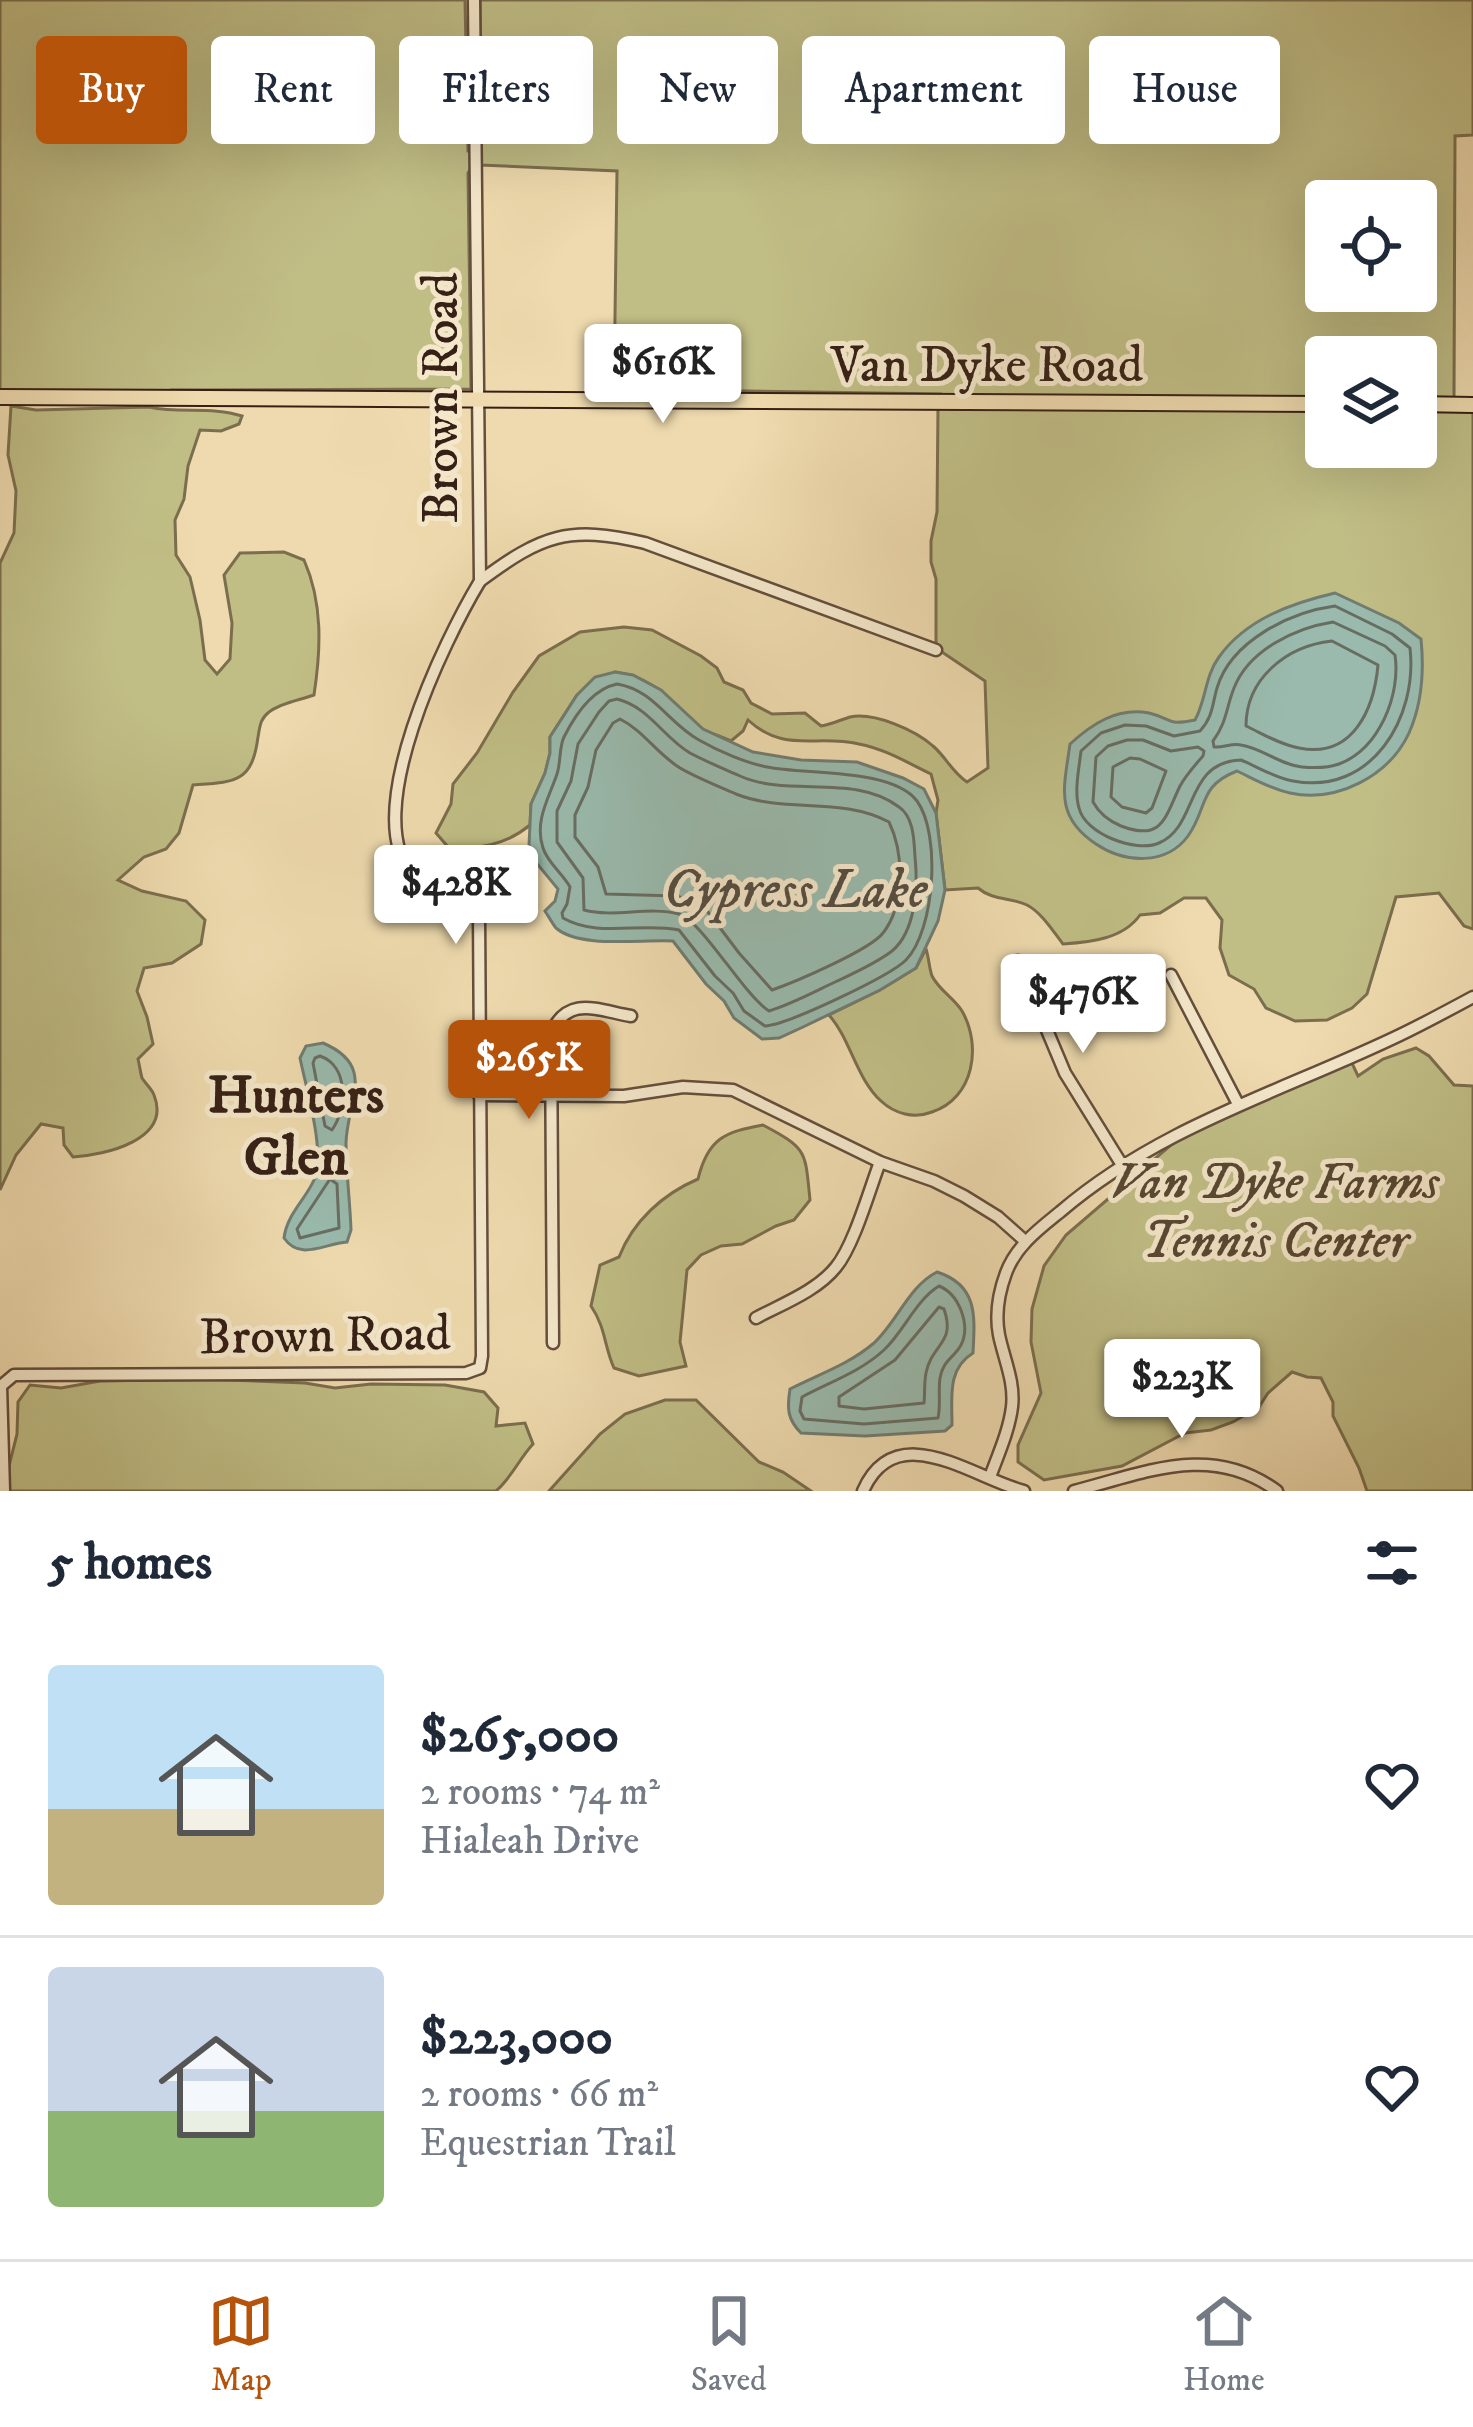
<!DOCTYPE html>
<meta charset="utf-8">
<style>
body{margin:0;font-family:"IM FELL DW Pica",serif;background:#f6f6f7;color:#1f2937;height:100vh;display:flex;flex-direction:column;font-size:45px;white-space:nowrap}
*{box-sizing:border-box;margin:0}
p{font-size:39px;color:#747a83}
.icon{flex:none;width:66px;height:66px;fill:none;stroke:currentColor;stroke-width:2;stroke-linecap:round;stroke-linejoin:round}
.map{position:relative;height:1491px;overflow:hidden}
.panel{display:flex;flex-direction:column;background:#fff;flex:1}
.panel>*{flex:none}
.banner{position:absolute;left:36px;top:36px;width:1401px;height:108px;display:flex;gap:24px}
.fabs{position:absolute;left:1305px;top:180px;display:grid;gap:24px}
.fabs a{display:grid;place-items:center;width:132px;height:132px;border-radius:12px;background:#fff;box-shadow:0 12px 48px #0002;font-size:60px}
.price{position:absolute;translate:-50% -102px;padding:0 27px;border-radius:12px;background:#fff;color:#222;font-size:39px;line-height:78px;filter:drop-shadow(0 3px 6px #0008)}
.price::after{content:'';position:absolute;left:50%;top:72px;width:36px;height:27px;margin-left:-18px;background:inherit;clip-path:polygon(0 0,100% 0,50% 100%)}
.price.active{background:#b45309;color:#fff}
ul{padding:0;list-style:none}
li{display:flex;align-items:center;gap:36px;height:300px;padding:0 48px}
li+li{border-top:3px solid #e0e1e3}
li span{display:grid;place-items:center;flex:none;width:336px;height:240px;border-radius:12px;color:#555}
li>.icon{margin-inline-start:auto}
span .icon{width:144px;height:144px;fill:#fffc;stroke-width:1}
li b{font-size:51px}
h2{display:flex;justify-content:space-between;align-items:center;height:144px;padding:0 48px;font-size:51px}
.pill{padding:0 42px;border-radius:12px;background:#fff;box-shadow:0 12px 48px #0002;font-size:42px;line-height:108px}
.pill.active{background:#b45309;color:#fff}
.menu{display:flex;justify-content:space-around;align-items:center;height:168px;border-top:3px solid #e0e1e3;background:#fff;font-size:33px;color:#747a83}
.menu a{display:grid;justify-items:center;gap:6px}
.menu .active{color:#b45309}
.map>svg:first-child{display:block}
.green{fill:#c0bd85;stroke:#7b6e4e;stroke-width:3;fill-rule:evenodd}
.water{fill:#99baad;stroke:#717c71;stroke-width:3}
.lines{fill:none;stroke-linecap:round;stroke-linejoin:round}
.shore{stroke:#686d62;stroke-width:3}
.minor-casing{stroke:#644e3c;stroke-width:15}
.major-casing{stroke:#362016;stroke-width:18}
.minor{stroke:#f4e7ca;stroke-width:10}
.major{stroke:#eedaae;stroke-width:14}
.labels{text-anchor:middle;stroke-width:10;stroke-linejoin:round;paint-order:stroke}
.street-label{font-size:51px;fill:#362016;stroke:#f4e7ca}
.park-label{font-size:51px;font-style:italic;fill:#584732;stroke:#f4e7ca}
.water-label{font-size:54px;font-style:italic;fill:#544e43;stroke:#f4e7ca}
.neighbourhood-label{font-size:54px;font-weight:bold;fill:#362016;stroke:#f4e7ca}
</style>
<div class="map">
<svg width="1473" height="1491" viewBox="0 0 1473 1491">
<rect width="100%" height="100%" fill="#eedaae"/>
<filter id="stains"><feTurbulence type="fractalNoise" baseFrequency=".00167" numOctaves="4"/><feColorMatrix values="0 0 0 0 .2 0 0 0 0 .09 0 0 0 0 .02 0 0 0 .5 -.17"/></filter>
<radialGradient id="worn" r=".72"><stop offset=".6" stop-color="#630" stop-opacity="0"/><stop offset="1" stop-color="#630" stop-opacity=".3"/></radialGradient>
<!-- green -->
<g class="green">
<path d="M0 0H465L468 151 472 152V167L468 173 471 389 171 390 169 393 0 392Z"/>
<path d="M480 0H1473V135L1455 136 1454 400H1416V357H1326V399L942 397 941 394 614 389 617 171 481 165ZM1326 201H1416V291H1326Z"/>
<path d="M11 406 36 410 149 407C181 414 211 406 242 416L239 424 221 431 200 430 188 466 184 499 175 520 176 555 190 577 200 620 205 660 217 674 230 659 232 623 224 575 240 553 284 552 304 560C323 603 321 649 314 695 300 700 280 703 269 712 260 719 260 726 258 737 252 783 235 782 193 785L179 833 166 849 144 857 118 880 142 891 186 901 205 920 201 944 172 963 144 968 137 991 147 1017 153 1044 138 1059C139 1063 141 1075 142 1078 145 1083 152 1089 154 1095 172 1140 105 1155 73 1157L64 1145 63 1128 41 1124 16 1155 0 1190V563L14 533 16 491 8 455Z"/>
<path d="M938 407 1326 409V447H1416V409L1473 410V929L1464 926 1439 893 1396 897 1367 994 1352 1008 1327 1020 1295 1021 1266 1008 1254 989 1229 975 1220 948 1222 920 1206 898H1184L1160 913 1140 915C1123 939 1091 942 1063 944 1053 931 1042 913 1027 905 1011 897 993 901 978 888L945 890 936 813 938 800 931 774C908 763 885 749 859 744 815 734 785 754 748 720L743 731 731 741C723 737 712 734 704 730 667 708 666 680 615 672L577 695 550 737V753L545 773 531 804 530 825C506 845 479 849 449 848L436 833 451 804 453 784 477 753 513 692 539 656 580 632 624 627 652 630 701 656 717 668 724 682 743 690 751 703 772 714 805 713 821 726C832 724 840 720 850 717 874 712 915 730 933 746 946 757 952 772 967 782L988 768 985 681 936 648V579L931 562V541L937 512Z"/>
<path d="M926 949C929 958 929 968 932 976 939 990 954 998 962 1011 982 1046 974 1098 932 1112 914 1119 895 1114 881 1101 856 1078 851 1040 829 1015L880 990 916 968Z"/>
<path d="M1416 1048 1429 1056 1454 1085 1473 1086V1491H1367L1359 1468 1333 1416V1402L1321 1378 1307 1377 1292 1372 1268 1393 1259 1407 1233 1422 1211 1430 1185 1433 1122 1466 1044 1480 1018 1462V1445L1041 1393 1031 1342 1032 1309 1044 1266 1066 1235 1186 1132 1351 1061 1358 1076 1383 1059Z"/>
<path d="M763 1125C808 1149 805 1151 810 1200L794 1220 776 1226 742 1244 721 1246 701 1255 687 1270 680 1342 686 1366 639 1376 614 1368C604 1346 606 1328 591 1306L600 1265 619 1257C633 1221 663 1194 698 1179 708 1138 725 1132 763 1125Z"/>
<path d="M201 1379 305 1383 335 1388 371 1384 445 1385 484 1392 498 1408 496 1426 525 1423 533 1444C519 1459 512 1477 496 1491H8L7 1474 17 1434 18 1402 30 1385 61 1388 100 1381Z"/>
<path d="M665 1400H696L759 1462 783 1472 811 1491H549L600 1434 625 1414Z"/>
</g>
<!-- water -->
<g class="water">
<path d="M1335 593 1399 623 1421 639C1424 669 1422 704 1409 733 1389 776 1337 803 1290 793 1271 789 1254 779 1237 771 1198 786 1208 808 1188 836 1166 866 1124 863 1096 844 1054 816 1064 788 1070 744 1092 724 1117 707 1149 713 1174 719 1165 726 1195 720 1206 700 1205 676 1219 657 1246 619 1292 603 1335 593Z"/>
<path d="M615 672 633 675 661 690 703 729 753 752 801 760 857 762 903 778 924 789 936 813 945 890 938 921 916 968 880 990 803 1027 779 1038 762 1039 734 1018 724 1001 706 984 673 941C642 939 580 949 556 928 554 926 547 914 545 911L555 901 558 889 534 860 529 845 531 804 545 773 550 753V737L577 695 595 677Z"/>
<path d="M323 1043C377 1066 347 1101 346 1143 346 1171 350 1201 351 1230L347 1242C323 1244 300 1261 284 1238 287 1214 305 1200 314 1180 326 1153 306 1088 300 1058L306 1046Z"/>
<path d="M937 1272C978 1285 975 1316 973 1353 947 1369 952 1397 952 1425L945 1431 865 1436 801 1433C787 1419 787 1408 790 1389 819 1374 848 1365 874 1343 897 1322 909 1286 937 1272Z"/>
</g>
<g class="lines">
<!-- shore -->
<g class="shore">
<path d="M1335 606 1392 634 1410 648C1418 717 1372 796 1293 781 1275 778 1258 767 1241 760 1184 762 1199 826 1159 843 1136 853 1085 834 1079 808 1074 791 1079 769 1081 751L1101 733 1125 725 1146 726 1174 736 1200 731C1213 717 1212 705 1217 688 1231 641 1290 612 1335 606Z"/>
<path d="M1333 622 1385 646 1395 655C1401 695 1379 749 1339 764 1328 768 1313 768 1302 767 1280 765 1262 748 1241 745 1232 743 1223 748 1214 747L1213 741C1227 722 1226 708 1234 688 1249 650 1295 628 1333 622Z"/>
<path d="M1332 641 1378 665C1374 709 1353 759 1299 748 1281 745 1263 734 1246 726 1246 679 1286 646 1332 641Z"/>
<path d="M617 684C654 690 668 723 699 740 718 751 746 763 767 767 806 775 892 768 917 801 941 834 935 930 906 960 890 976 787 1025 765 1026L744 1011 733 993 715 976 679 930C641 922 598 938 563 918L562 913 567 904 570 887C563 874 547 862 543 848 534 821 549 798 557 774 561 762 559 747 564 737 575 715 593 689 617 684Z"/>
<path d="M617 699C649 707 663 737 690 753 705 761 724 769 740 776 789 798 854 773 899 807 914 817 914 841 915 857 918 886 916 931 892 951 875 964 854 973 835 982 814 992 792 1004 769 1011 743 994 702 921 679 914 648 906 615 918 584 910L583 878 557 842V811L571 781 578 744 599 712 609 701Z"/>
<path d="M620 719C642 730 656 752 677 766 690 775 720 787 736 794 786 814 840 796 889 822 904 853 905 905 883 933 870 950 795 982 772 990L739 953 708 912 694 901 676 896 606 894 598 867 575 837V815L588 787 596 750 613 723Z"/>
<path d="M1127 740H1143L1171 751 1198 747 1204 751 1203 756C1195 765 1186 775 1180 786 1165 817 1163 842 1121 826 1109 821 1099 813 1093 802L1096 757 1108 746Z"/>
<path d="M1130 758 1140 759 1166 771 1152 808 1146 813 1122 807 1111 797 1113 767Z"/>
<path d="M320 1056C349 1066 347 1109 332 1130L325 1126 313 1063 315 1058Z"/>
<path d="M330 1179 337 1184 339 1228 300 1238 297 1229Z"/>
<path d="M939 1286C959 1294 971 1325 961 1345 954 1358 943 1360 940 1378 938 1392 941 1405 938 1418L864 1424 804 1419 800 1411 802 1397C830 1382 860 1372 884 1350 904 1331 916 1300 939 1286Z"/>
<path d="M939 1307 944 1309C956 1344 932 1343 926 1373 924 1383 925 1394 924 1403L864 1409 839 1406V1397L895 1360Z"/>
</g>
<!-- minor casing -->
<g class="minor-casing">
<g id="minor">
<path d="M480 581C542 535 568 525 645 543L936 650"/>
<path d="M1018 961 1065 1073 1122 1165"/>
<path d="M1171 975 1238 1104"/>
<path d="M479 1095 624 1096 683 1087 733 1090 880 1162 934 1181 964 1196 998 1217 1025 1241"/>
<path d="M756 1318C782 1304 817 1291 836 1267 854 1245 869 1191 880 1162"/>
<path d="M553 1343 551 1033C568 995 597 1010 631 1016"/>
<path d="M990 1477C998 1455 1009 1431 1012 1407 1015 1382 1004 1359 999 1335 995 1314 999 1292 1006 1273 1016 1246 1039 1229 1060 1212 1160 1126 1284 1091 1400 1035 1425 1023 1449 1010 1473 997"/>
<path d="M4 1491 1 1386 14 1375 466 1373 480 1368 482 1356 479 914 465 894C447 891 427 890 413 875 358 816 445 639 480 581L474 0"/>
<path d="M863 1491C896 1416 973 1478 1024 1491"/>
<path d="M1074 1491C1145 1473 1211 1442 1277 1491"/>
</g>
</g>
<!-- major casing -->
<g class="major-casing">
<g id="major">
<path d="M0 397 1326 404"/>
<path d="M1416 404 1473 405"/>
</g>
</g>
<!-- minor -->
<use href="#minor" class="minor"/>
<!-- major -->
<use href="#major" class="major"/>
</g>
<g class="labels">
<!-- street labels -->
<g class="street-label">
<text x="987" y="381">Van Dyke Road</text>
<text transform="translate(439 398) rotate(-90)" y="18">Brown Road</text>
<text transform="translate(325 1333) rotate(-1)" y="18">Brown Road</text>
</g>
<!-- park labels -->
<g class="park-label">
<text x="1275" y="1198">Van Dyke Farms<tspan x="1275" dy="59">Tennis Center</tspan></text>
</g>
<!-- water labels -->
<g class="water-label">
<text x="795" y="907">Cypress Lake</text>
</g>
<!-- neighbourhood labels -->
<g class="neighbourhood-label">
<text x="296" y="1112">Hunters<tspan x="296" dy="62">Glen</tspan></text>
</g>
</g>
<rect width="100%" height="100%" filter="url(#stains)"/>
<rect width="100%" height="100%" fill="url(#worn)"/>
</svg>
<div class="fabs">
<a><svg class="icon" aria-label="locate" viewBox="0 0 24 24"><circle cx="12" cy="12" r="6"/><path d="M12 2v4M12 18v4M2 12h4M18 12h4"/></svg></a>
<a><svg class="icon" aria-label="layers" viewBox="0 0 24 24"><path d="M12 4l9 5-9 5-9-5zM3 14l9 5 9-5"/></svg></a>
</div>
<b class="price" style="left:663px;top:426px">$616K</b>
<b class="price" style="left:456px;top:947px">$428K</b>
<b class="price" style="left:1083px;top:1056px">$476K</b>
<b class="price active" style="left:529px;top:1122px">$265K</b>
<b class="price" style="left:1182px;top:1441px">$223K</b>
<div class="banner">
<a class="pill active">Buy</a>
<a class="pill">Rent</a>
<a class="pill">Filters</a>
<a class="pill">New</a>
<a class="pill">Apartment</a>
<a class="pill">House</a>
</div>
</div>
<section class="panel">
<h2>5 homes<svg class="icon" aria-label="filters" viewBox="0 0 24 24"><path d="M4 7h16M4 17h16"/><circle cx="9" cy="7" r="2"/><circle cx="15" cy="17" r="2"/></svg></h2>
<ul>
<li><span style="background:linear-gradient(#bfe0f5 60%,#c2b280 0)"><svg class="icon" aria-label="home" viewBox="0 0 24 24"><path d="M3 11l9-7 9 7M6 9v11h12V9"/></svg></span><div><b>$265,000</b><p>2 rooms · 74 m²</p><p>Hialeah Drive</p></div><svg class="icon" aria-label="heart" viewBox="0 0 24 24"><path d="M12 20l-8-8c-3-5 5-10 8-4 3-6 11-1 8 4z"/></svg></li>
<li><span style="background:linear-gradient(#c9d6e8 60%,#8fb573 0)"><svg class="icon" aria-label="home" viewBox="0 0 24 24"><path d="M3 11l9-7 9 7M6 9v11h12V9"/></svg></span><div><b>$223,000</b><p>2 rooms · 66 m²</p><p>Equestrian Trail</p></div><svg class="icon" aria-label="heart" viewBox="0 0 24 24"><path d="M12 20l-8-8c-3-5 5-10 8-4 3-6 11-1 8 4z"/></svg></li>
</ul>
</section>
<nav class="menu">
<a class="active"><svg class="icon" aria-label="map" viewBox="0 0 24 24"><path d="M3 6l6-2 6 2 6-2v14l-6 2-6-2-6 2zM9 4v14M15 6v14"/></svg>Map</a>
<a><svg class="icon" aria-label="saved" viewBox="0 0 24 24"><path d="M7 4h10v16l-5-4-5 4z"/></svg>Saved</a>
<a><svg class="icon" aria-label="home" viewBox="0 0 24 24"><path d="M3 11l9-7 9 7M6 9v11h12V9"/></svg>Home</a>
</nav>
